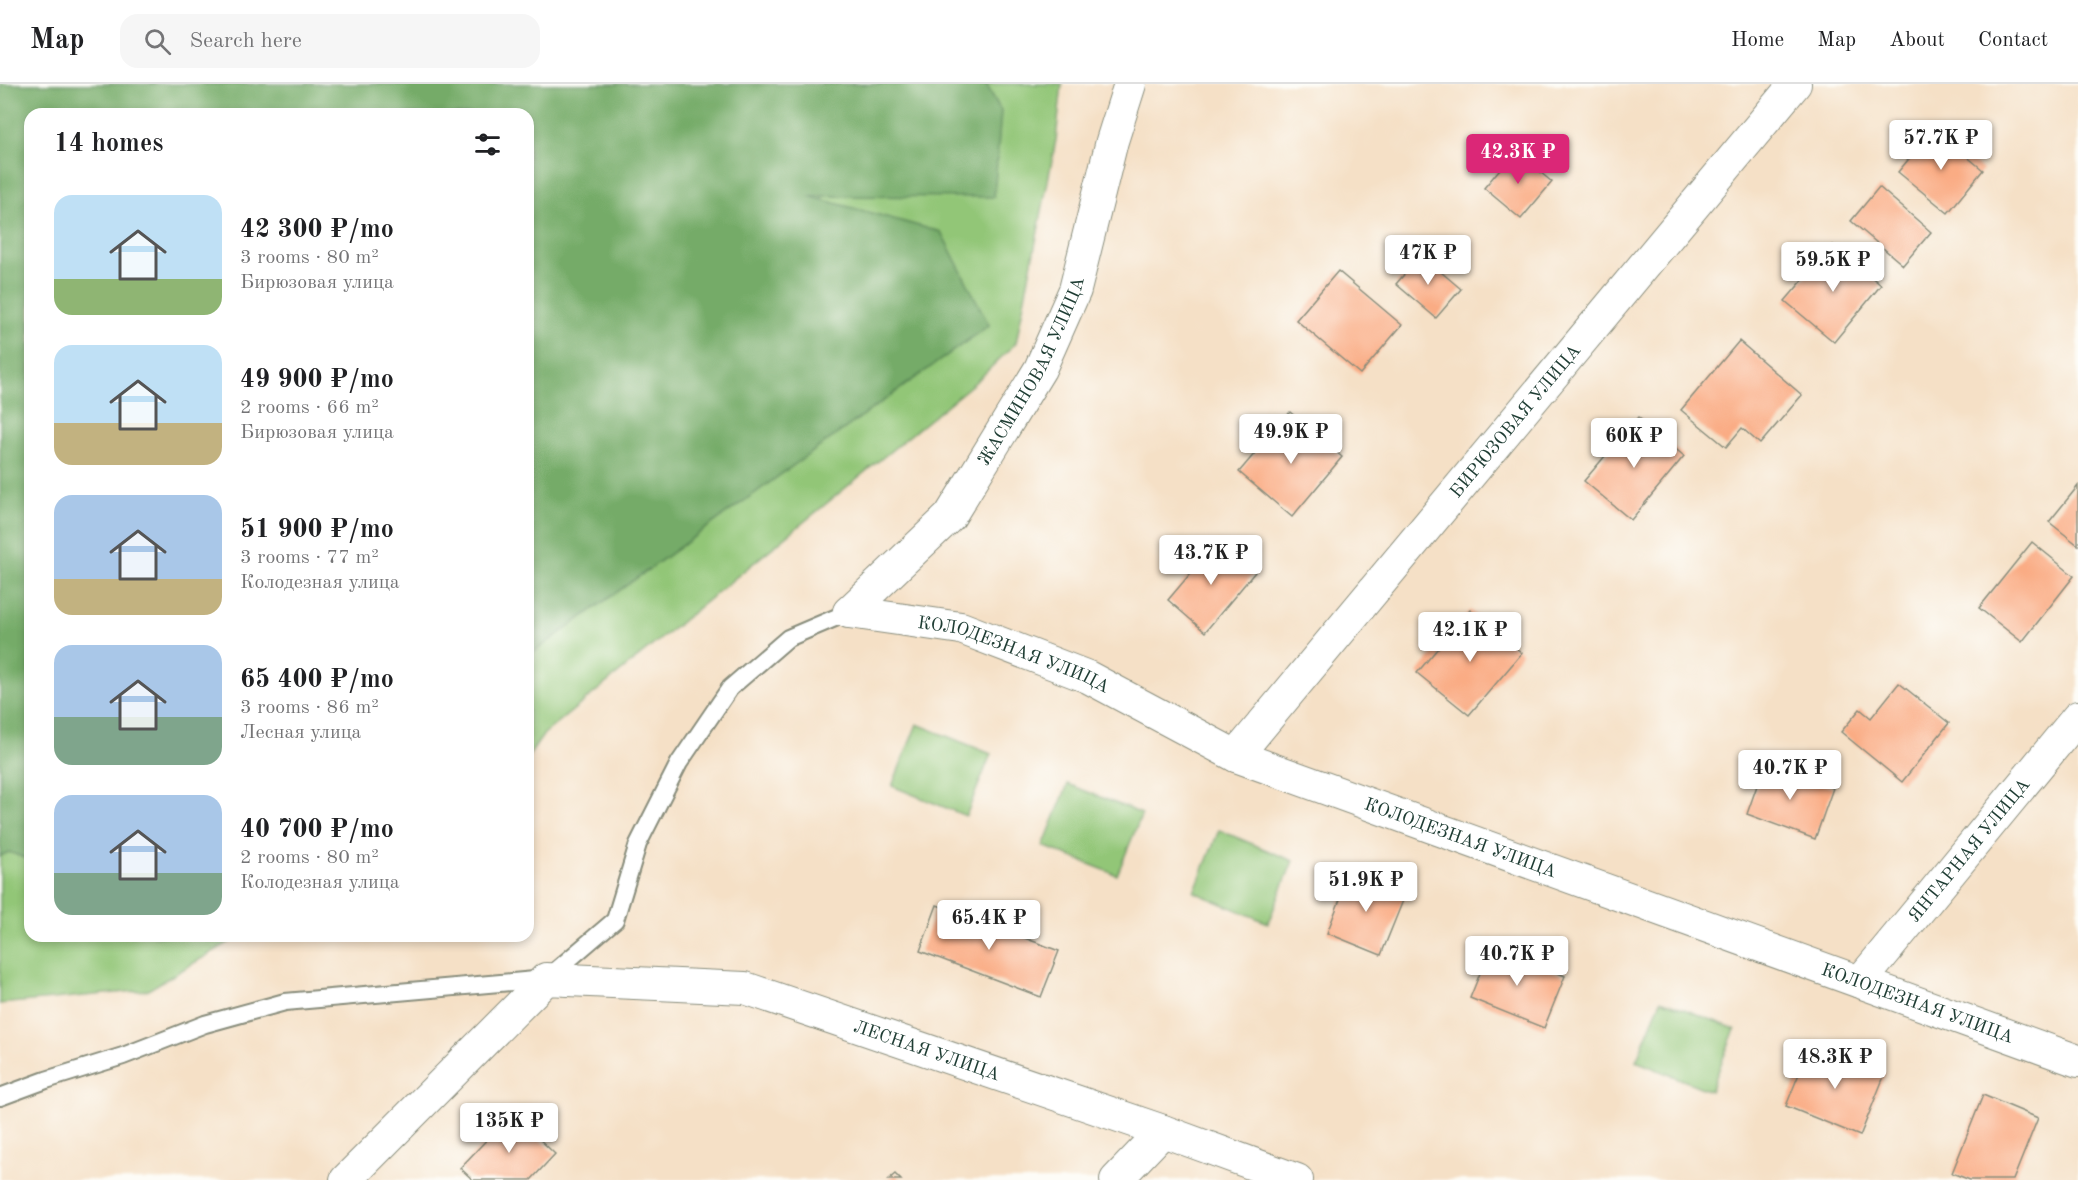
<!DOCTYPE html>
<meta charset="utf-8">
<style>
body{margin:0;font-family:"Old Standard TT",serif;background:#f6f6f6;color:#202124;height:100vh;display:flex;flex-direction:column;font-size:22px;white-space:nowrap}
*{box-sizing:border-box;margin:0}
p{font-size:20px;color:#757577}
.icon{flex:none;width:33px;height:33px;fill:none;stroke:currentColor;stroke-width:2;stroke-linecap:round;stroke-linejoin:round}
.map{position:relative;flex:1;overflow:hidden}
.details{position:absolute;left:24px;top:24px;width:510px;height:834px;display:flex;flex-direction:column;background:#fff;border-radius:18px;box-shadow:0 3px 9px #0003}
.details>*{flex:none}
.price{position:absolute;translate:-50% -51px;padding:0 14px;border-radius:6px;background:#fff;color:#222;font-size:20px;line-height:39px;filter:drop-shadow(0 2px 3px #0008)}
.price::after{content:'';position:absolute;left:50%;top:36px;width:18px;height:14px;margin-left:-9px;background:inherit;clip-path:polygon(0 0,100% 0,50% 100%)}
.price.selected{background:#db2777;color:#fff}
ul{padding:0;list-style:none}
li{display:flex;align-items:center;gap:18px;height:150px;padding:0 30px}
li span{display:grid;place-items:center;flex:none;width:168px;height:120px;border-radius:18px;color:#555}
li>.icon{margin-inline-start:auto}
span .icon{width:72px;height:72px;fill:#fffc;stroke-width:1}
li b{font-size:26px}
h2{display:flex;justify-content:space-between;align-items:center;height:72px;padding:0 30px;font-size:26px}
header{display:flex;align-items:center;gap:36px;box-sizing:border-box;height:84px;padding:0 30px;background:#fff;border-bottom:2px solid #e0e0e0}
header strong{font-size:28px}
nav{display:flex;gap:33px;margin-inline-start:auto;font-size:21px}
.search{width:420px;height:54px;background:#f6f6f6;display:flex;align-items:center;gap:15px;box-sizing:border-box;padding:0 21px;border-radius:18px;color:#757577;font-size:22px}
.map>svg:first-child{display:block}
.green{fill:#92c677;stroke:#588256;stroke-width:1.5}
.forest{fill:#75ab68;stroke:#4a744e;stroke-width:1.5}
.building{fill:#faac84}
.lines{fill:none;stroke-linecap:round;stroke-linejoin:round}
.service-casing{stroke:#8a8e7d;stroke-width:20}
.minor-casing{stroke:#8a8e7d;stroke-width:34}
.service{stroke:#fff;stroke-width:16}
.minor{stroke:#fff;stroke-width:32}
.labels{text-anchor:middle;stroke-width:4.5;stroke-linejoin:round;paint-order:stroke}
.street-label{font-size:18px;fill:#1f3d34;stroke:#fdfcf7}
</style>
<header>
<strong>Map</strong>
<div class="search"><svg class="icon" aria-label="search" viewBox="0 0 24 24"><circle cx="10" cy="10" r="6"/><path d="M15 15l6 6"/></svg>Search here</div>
<nav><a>Home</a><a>Map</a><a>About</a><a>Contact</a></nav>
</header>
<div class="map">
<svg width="2078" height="1096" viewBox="0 0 2078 1096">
<rect width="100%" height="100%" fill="#fdfcf7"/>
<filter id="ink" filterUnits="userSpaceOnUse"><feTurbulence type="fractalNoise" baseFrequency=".0167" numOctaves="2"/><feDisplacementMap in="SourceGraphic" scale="12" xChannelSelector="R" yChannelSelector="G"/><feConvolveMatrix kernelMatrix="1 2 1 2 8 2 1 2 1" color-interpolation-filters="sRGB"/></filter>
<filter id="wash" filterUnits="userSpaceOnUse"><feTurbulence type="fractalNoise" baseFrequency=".008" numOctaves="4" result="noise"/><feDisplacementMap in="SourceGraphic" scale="24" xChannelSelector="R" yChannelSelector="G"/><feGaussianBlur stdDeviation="1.35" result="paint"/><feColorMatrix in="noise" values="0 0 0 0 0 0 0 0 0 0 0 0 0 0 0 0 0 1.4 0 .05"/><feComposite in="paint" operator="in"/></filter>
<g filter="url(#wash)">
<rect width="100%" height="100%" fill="#f5e0c6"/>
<!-- green -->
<g class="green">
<path d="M986 0H1062L1056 56 1016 259 979 295 544 650 528 673V572L989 241 806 111 1001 27Z"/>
<path d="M917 640 991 670 966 732 892 702Z"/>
<path d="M1068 700 1142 730 1117 791 1043 762Z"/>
<path d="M1219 746 1293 777 1268 839 1194 808Z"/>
<path d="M9 768 30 776V852H240L148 906 0 920V772Z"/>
<path d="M1661 916 1735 945 1710 1007 1636 977Z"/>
</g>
<!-- forest -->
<path class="forest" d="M0 0H986L1001 27 994 113 809 112 941 148 989 241 528 572V30H30V776L9 768 0 772Z"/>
<g id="blocks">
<!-- building -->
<g class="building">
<path d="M1934 45 1983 86 1948 129 1898 88Z"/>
<path d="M1515 67 1552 98 1521 135 1484 104Z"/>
<path d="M1879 103 1931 148 1903 181 1851 137Z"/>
<path d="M1833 161 1881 201 1834 258 1785 217Z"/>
<path d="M1421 171 1461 205 1436 234 1396 200Z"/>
<path d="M1338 187 1402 241 1360 290 1296 236Z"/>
<path d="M1739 257 1802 311 1760 360 1742 344 1726 363 1681 326Z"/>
<path d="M1290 328 1342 373 1292 433 1239 388Z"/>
<path d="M1638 333 1684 372 1631 436 1584 397Z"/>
<path d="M2078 402V461L2049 438Z"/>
<path d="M1218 457 1255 488 1205 548 1168 516Z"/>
<path d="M2032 458 2074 492 2022 558 1979 524Z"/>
<path d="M1470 526 1522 569 1469 631 1417 589Z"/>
<path d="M1899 599 1949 639 1902 698 1841 648 1860 625 1871 634Z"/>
<path d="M1765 679 1833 704 1815 755 1747 730Z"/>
<path d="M1351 787 1406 809 1381 871 1327 849Z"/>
<path d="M937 821 1059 867 1041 913 920 867Z"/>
<path d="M1491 862 1565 892 1544 944 1470 914Z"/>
<path d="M1811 960 1885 990 1860 1052 1786 1022Z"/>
<path d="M1983 1011 2038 1034 2013 1096H1970L1952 1089Z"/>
<path d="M512 1029 555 1070 531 1096H473L460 1084Z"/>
<path d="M895 1090 901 1096H888Z"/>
</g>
</g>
</g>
<g filter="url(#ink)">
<use href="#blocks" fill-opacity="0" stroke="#8a8e7d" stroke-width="1.5"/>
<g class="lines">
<!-- service casing -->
<g class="service-casing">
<path id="service" d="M0 1013 46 996 123 972 205 940 285 918 546 895 615 836 638 760 679 679 730 604 788 554 849 528"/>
</g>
<!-- minor casing -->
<g class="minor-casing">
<g id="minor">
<path id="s1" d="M849 528 961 544 1088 593 1236 672 2078 977"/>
<path id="s2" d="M849 528 950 432 1040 285 1075 206 1112 57 1130 0"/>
<path id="s3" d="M1236 672 1795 0"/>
<path id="s4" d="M1860 898 2078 633"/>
<path id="s5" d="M346 1096 546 895 745 904 1163 1047 1297 1096"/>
<path d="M1116 1096 1163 1047"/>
</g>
</g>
<!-- service -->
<use href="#service" class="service"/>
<!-- minor -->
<use href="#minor" class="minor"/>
</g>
</g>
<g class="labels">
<!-- street labels -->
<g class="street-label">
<text dy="6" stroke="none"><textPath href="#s2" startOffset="306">ЖАСМИНОВАЯ УЛИЦА</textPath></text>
<text dy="6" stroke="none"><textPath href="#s3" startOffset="436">БИРЮЗОВАЯ УЛИЦА</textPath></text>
<text dy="6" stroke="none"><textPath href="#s1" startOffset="171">КОЛОДЕЗНАЯ УЛИЦА</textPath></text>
<text dy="6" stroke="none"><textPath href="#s1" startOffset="656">КОЛОДЕЗНАЯ УЛИЦА</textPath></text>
<text dy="6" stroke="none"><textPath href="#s4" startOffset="171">ЯНТАРНАЯ УЛИЦА</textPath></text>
<text dy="6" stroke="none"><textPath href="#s1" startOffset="1142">КОЛОДЕЗНАЯ УЛИЦА</textPath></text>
<text dy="6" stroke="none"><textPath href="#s5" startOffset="675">ЛЕСНАЯ УЛИЦА</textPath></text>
</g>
</g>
</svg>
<b class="price" style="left:1941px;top:87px">57.7K ₽</b>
<b class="price selected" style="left:1518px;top:101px">42.3K ₽</b>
<b class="price" style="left:1428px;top:202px">47K ₽</b>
<b class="price" style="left:1833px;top:209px">59.5K ₽</b>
<b class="price" style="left:1291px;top:381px">49.9K ₽</b>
<b class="price" style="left:1634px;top:385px">60K ₽</b>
<b class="price" style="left:1211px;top:502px">43.7K ₽</b>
<b class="price" style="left:1470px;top:579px">42.1K ₽</b>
<b class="price" style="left:1790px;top:717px">40.7K ₽</b>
<b class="price" style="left:1366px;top:829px">51.9K ₽</b>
<b class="price" style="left:989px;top:867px">65.4K ₽</b>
<b class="price" style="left:1517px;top:903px">40.7K ₽</b>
<b class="price" style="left:1835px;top:1006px">48.3K ₽</b>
<b class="price" style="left:509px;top:1070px">135K ₽</b>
<section class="details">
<h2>14 homes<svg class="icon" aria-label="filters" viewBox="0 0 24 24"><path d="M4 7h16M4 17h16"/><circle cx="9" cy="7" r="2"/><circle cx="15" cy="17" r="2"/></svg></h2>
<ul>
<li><span style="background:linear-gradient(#bfe0f5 70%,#8fb573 0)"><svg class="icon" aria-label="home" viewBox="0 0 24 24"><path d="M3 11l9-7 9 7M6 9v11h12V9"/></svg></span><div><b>42 300 ₽/mo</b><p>3 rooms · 80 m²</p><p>Бирюзовая улица</p></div></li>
<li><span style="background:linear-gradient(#bfe0f5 65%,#c2b280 0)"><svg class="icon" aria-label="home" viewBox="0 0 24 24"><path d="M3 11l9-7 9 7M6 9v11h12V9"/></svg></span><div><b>49 900 ₽/mo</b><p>2 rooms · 66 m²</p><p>Бирюзовая улица</p></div></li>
<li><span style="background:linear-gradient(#a9c7e8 70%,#c2b280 0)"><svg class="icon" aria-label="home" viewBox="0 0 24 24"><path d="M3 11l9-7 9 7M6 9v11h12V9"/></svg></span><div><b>51 900 ₽/mo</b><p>3 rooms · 77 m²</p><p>Колодезная улица</p></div></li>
<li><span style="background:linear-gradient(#a9c7e8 60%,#7fa58c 0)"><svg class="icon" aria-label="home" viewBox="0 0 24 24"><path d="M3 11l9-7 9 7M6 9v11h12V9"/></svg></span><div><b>65 400 ₽/mo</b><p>3 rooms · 86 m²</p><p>Лесная улица</p></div></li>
<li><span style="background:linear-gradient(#a9c7e8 65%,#7fa58c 0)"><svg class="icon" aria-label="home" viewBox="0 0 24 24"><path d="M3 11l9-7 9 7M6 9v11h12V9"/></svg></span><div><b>40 700 ₽/mo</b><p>2 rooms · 80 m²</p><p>Колодезная улица</p></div></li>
</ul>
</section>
</div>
